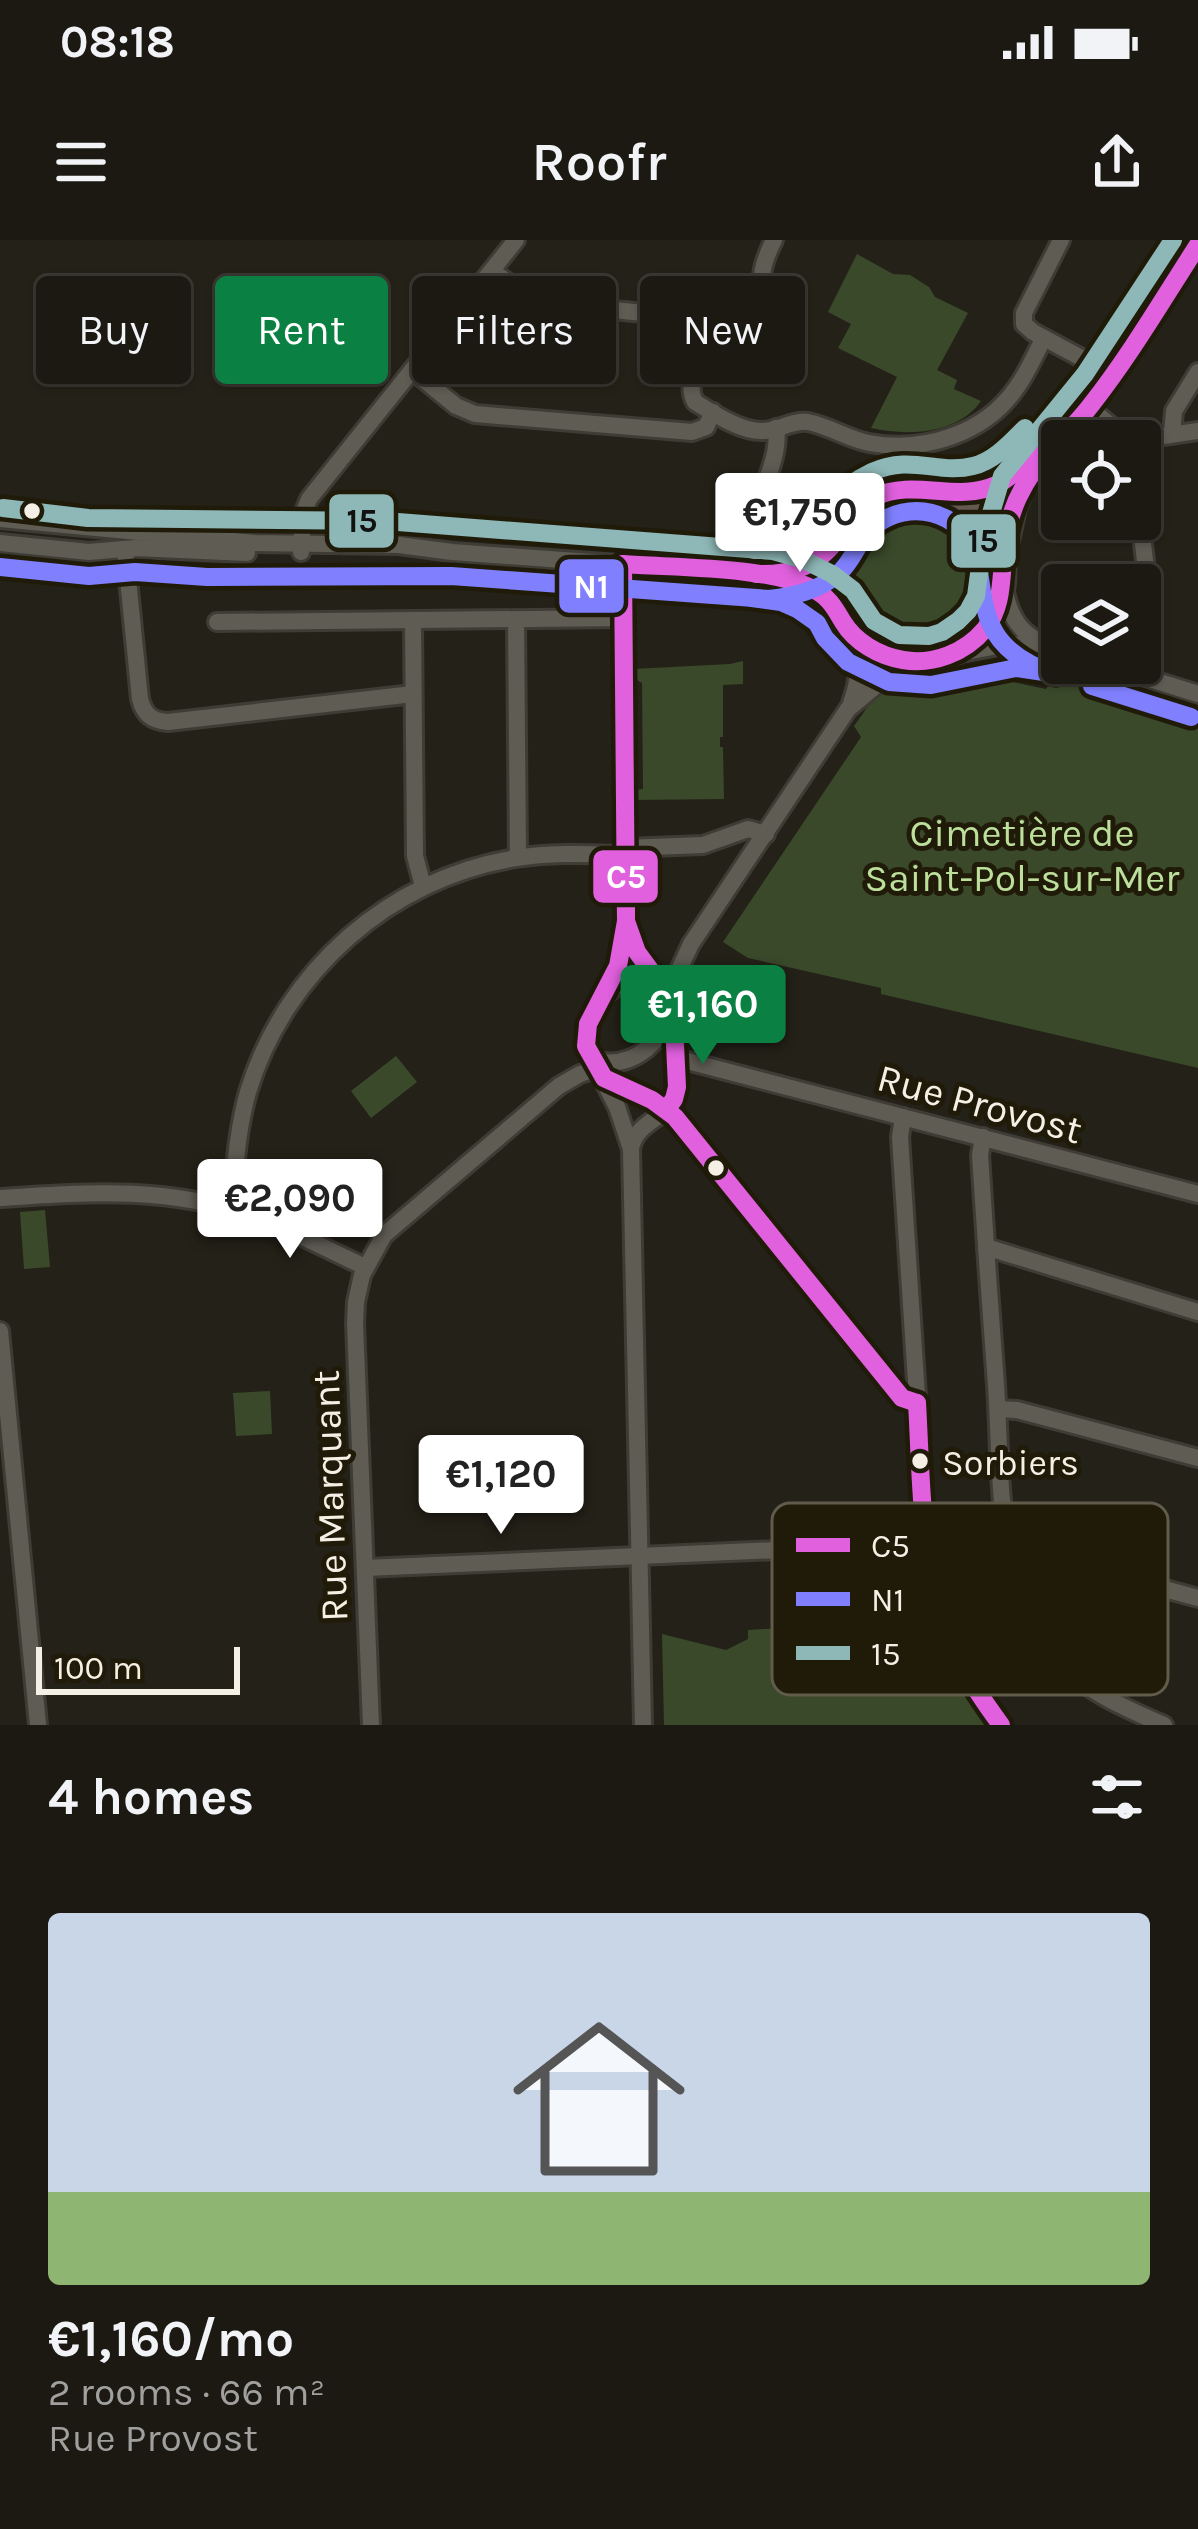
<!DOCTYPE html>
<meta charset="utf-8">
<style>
body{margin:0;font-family:Karla,sans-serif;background:#24221b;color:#f1f3f6;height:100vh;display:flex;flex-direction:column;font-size:45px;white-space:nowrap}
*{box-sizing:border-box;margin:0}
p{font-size:39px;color:#a0a09f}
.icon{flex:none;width:66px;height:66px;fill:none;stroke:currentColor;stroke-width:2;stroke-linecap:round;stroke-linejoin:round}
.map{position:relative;height:1485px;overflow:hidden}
.details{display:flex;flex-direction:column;background:#1b1912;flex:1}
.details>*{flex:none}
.banner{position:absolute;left:36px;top:36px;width:1128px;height:108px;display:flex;gap:24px}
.fabs{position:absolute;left:1041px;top:180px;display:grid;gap:24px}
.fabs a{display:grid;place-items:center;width:120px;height:120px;border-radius:12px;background:#1b1912;box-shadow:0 3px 9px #0004,0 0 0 3px #393832;font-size:60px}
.scale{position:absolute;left:36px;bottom:30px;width:204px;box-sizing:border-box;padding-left:12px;border:6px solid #f4f0e5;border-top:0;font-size:33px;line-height:42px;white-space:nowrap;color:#f4f0e5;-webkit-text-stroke:9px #201b09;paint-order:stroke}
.price{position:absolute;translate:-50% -102px;padding:0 27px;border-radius:12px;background:#fff;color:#222;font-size:39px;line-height:78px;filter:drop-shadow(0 3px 6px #0008)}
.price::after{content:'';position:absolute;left:50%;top:72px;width:36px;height:27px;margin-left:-18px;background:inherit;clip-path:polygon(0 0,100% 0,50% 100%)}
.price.current{background:#0b8043;color:#fff}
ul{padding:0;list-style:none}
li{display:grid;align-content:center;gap:24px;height:636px;padding:0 48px}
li+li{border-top:3px solid #393832}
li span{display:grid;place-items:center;height:372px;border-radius:12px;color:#555}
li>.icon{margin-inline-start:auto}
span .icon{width:216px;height:216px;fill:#fffc;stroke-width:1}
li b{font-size:51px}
h2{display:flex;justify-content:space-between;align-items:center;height:144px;padding:0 48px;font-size:51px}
.chip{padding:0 42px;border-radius:12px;background:#1b1912;box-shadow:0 3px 9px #0004,0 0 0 3px #393832;font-size:42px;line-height:108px}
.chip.current{background:#0b8043;color:#fff}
.status{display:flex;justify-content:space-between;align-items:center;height:84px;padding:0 60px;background:#1b1912;direction:ltr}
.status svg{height:33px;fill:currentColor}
header{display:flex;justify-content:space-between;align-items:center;height:156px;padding:0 48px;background:#1b1912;font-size:54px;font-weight:600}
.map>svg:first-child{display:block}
.green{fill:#3a492a}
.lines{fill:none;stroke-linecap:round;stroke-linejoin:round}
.minor-casing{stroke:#3f3c35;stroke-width:22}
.major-casing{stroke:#3f3c35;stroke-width:27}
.minor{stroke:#5f5c54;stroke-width:16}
.major{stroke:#63594f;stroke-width:21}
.bus-1-casing{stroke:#201b09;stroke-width:27}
.bus-2-casing{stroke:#201b09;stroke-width:27}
.bus-3-casing{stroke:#201b09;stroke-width:27}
.bus-1{stroke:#e060de;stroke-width:18}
.bus-2{stroke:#8080ff;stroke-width:18}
.bus-3{stroke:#8eb8b7;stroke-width:18}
.bus-dot{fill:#f4f0e5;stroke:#201b09;stroke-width:4.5}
.labels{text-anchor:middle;stroke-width:10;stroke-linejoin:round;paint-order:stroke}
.bus-label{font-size:36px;fill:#f4f0e5;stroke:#201b09;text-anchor:start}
.park-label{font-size:39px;fill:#bcdf9c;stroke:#201b09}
.street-label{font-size:39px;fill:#f4f0e5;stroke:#201b09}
.key{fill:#201b09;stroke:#605b4b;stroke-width:3}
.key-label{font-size:33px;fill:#f4f0e5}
.line-badge{stroke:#201b09;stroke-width:4.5}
.badge-label{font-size:33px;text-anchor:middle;font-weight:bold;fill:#fff}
.pale-badge-label{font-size:33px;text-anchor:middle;font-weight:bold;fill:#111}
</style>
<div class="status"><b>08:18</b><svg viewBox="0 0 49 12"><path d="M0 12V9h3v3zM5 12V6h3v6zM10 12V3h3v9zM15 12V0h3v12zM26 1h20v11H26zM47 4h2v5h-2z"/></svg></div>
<header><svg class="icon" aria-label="menu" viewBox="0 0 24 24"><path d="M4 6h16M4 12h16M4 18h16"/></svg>Roofr<svg class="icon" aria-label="share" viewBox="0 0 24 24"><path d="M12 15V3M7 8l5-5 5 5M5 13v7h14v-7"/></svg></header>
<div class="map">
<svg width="1198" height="1485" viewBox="0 0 1198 1485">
<rect width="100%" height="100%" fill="#242118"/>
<!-- green -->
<g class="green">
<path d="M857 14 893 34 910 35 929 47 935 57 968 73 937 130 957 140 954 149 981 161C957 195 908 196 871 188L897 137 838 108 851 84 828 72Z"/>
<circle cx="917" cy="334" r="76"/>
<path d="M743 421V444L723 445V497H720V507H723L724 559 633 560V550L643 549 642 443 632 437 633 429 730 424Z"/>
<path d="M1060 427 1198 470V828L881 754V748L748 718 723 702 861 497 854 486 871 462 879 455 955 430 1046 449Z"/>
<path d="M396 816 417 842 371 878 351 851Z"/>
<path d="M45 970 50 1027 24 1029 20 972Z"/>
<path d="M270 1151 272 1194 236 1196 233 1153Z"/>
<path d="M928 1379 955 1442 985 1485H664L662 1394 726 1410 748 1399V1390Z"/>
</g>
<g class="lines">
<!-- minor casing -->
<g class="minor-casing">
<g id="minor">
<path d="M1061 0 1024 73V84L1033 92 1113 135"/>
<path d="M492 31 535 62 742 83C764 74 759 50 763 29 765 18 769 10 774 0"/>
<path d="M715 81C713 109 681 135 695 162 713 173 741 192 763 191 778 191 792 180 808 182 829 186 848 199 869 203 924 213 985 194 1017 147 1028 132 1035 114 1044 98"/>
<path d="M412 130 456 166 475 174 692 192 706 187 713 172"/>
<path d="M1080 160 1129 201"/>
<path d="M1172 194 1174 171 1198 132"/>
<path d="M1130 201 1198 191"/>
<path d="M0 279 255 303 399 305 452 312 769 335 809 348 835 366"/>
<path d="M1140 279 1146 329 1140 353"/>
<path d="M0 303 89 312 135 308 247 313"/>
<path d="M125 309 140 459C144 474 151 481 168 482L413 454"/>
<path d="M301 312 303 274 309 259 516 0"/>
<path d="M623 324 626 681C624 700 622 720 614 738 603 763 581 779 587 809L617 867 631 909 643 1485"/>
<path d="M731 332C739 286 783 228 776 188"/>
<path d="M779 334 807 327 834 303"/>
<path d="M1003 343C1010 383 1023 398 1062 411"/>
<path d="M516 379 518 617"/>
<path d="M413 380 415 616 423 646"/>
<path d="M217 382 623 378"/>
<path d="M949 415 1009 404 1048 407"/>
<path d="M1099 423 1198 454"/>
<path d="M851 463C860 439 861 418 852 394"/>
<path d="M625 608 703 605 748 589 766 594"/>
<path d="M627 685C632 704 641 721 653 735 660 742 668 748 671 757 677 769 680 837 677 851 670 880 638 878 631 908"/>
<path d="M607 754C622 740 640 732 659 742"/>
<path d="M673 761 679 730 691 704 848 469 879 443 933 420"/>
<path d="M676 818 1198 954"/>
<path d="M603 822C637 826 662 800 673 770"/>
<path d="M604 838 652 860 675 877 902 1158 917 1163"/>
<path d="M903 877 900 897 928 1324C938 1383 962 1439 1001 1485"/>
<path d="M983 897 980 915C985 992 990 1068 996 1145 1002 1232 994 1338 1050 1411 1079 1449 1122 1467 1164 1485"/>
<path d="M0 958C90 952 169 946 256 977 293 991 329 1010 365 1027"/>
<path d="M231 970C235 930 237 891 248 852 285 731 390 638 516 618 552 612 589 614 625 615"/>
<path d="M986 1007 1198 1072"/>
<path d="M0 1091 38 1485"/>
<path d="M998 1169 1017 1170 1198 1218"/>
<path d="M1009 1307 1198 1358"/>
<path d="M365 1328 1007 1300"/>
<path d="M371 1485 355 1084 356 1062 362 1035 384 995 559 846 580 834 614 823"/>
</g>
</g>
<!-- major casing -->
<g class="major-casing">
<g id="major">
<path d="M1138 72 1181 0"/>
<circle cx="916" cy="334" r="88"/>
<path d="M947 251C986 254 1009 239 1035 213"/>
<path d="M1004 316 1015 266 1023 247 1104 148 1198 5"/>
</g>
</g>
<!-- minor -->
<use href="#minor" class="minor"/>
<!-- major -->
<use href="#major" class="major"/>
<!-- bus-1 casing -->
<g class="bus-1-casing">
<g id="bus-1">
<path d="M623 324 626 681 618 726 588 784 586 806 604 838 652 860 675 877 902 1158 917 1163"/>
<path d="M623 324C675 328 768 326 813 349 829 357 834 367 843 382 855 402 879 416 903 420 933 425 965 413 985 389 1001 369 1001 345 1003 320 1005 296 1010 271 1022 250 1039 217 1069 194 1091 165 1131 114 1163 59 1198 5"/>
<path d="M756 334C790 335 818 327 838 298 848 282 858 266 875 257 914 238 957 263 996 245 1013 237 1026 222 1039 209"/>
<path d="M626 666V681L637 712 673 761 677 847 674 859 667 869"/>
<path d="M917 1163C922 1246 919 1337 956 1413 968 1439 984 1462 1001 1485"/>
</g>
</g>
<!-- bus-2 casing -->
<g class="bus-2-casing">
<g id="bus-2">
<path d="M0 327 89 336 135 332 207 337 451 336 769 359C794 356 818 351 838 334 850 324 855 310 864 297 884 271 919 264 947 279 1010 313 943 398 1055 434"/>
<path d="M752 358 781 362 797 369 817 383 825 398 848 422 889 442 931 445 1016 428 1057 434"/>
<path d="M1092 446 1191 477"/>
</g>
</g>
<!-- bus-3 casing -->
<g class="bus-3-casing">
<g id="bus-3">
<path d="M3 268 88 278 385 281 773 311 802 319 832 334 853 350 874 381 899 395 929 396 942 392 958 381 968 371 976 356 984 297 1002 236 1085 134 1173 0"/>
<path d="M754 310C767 310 780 311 791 306 809 299 817 280 828 266 840 251 855 240 872 232 911 214 939 235 973 226 994 221 1010 203 1025 188"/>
</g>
</g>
<!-- bus-1 -->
<use href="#bus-1" class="bus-1"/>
<!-- bus-2 -->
<use href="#bus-2" class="bus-2"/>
<!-- bus-3 -->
<use href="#bus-3" class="bus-3"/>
</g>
<!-- markers -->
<g class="bus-dot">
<circle cx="32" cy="271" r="10"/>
<circle cx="716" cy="928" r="10"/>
<circle cx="920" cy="1221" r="10"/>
</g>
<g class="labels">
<!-- bus labels -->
<g class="bus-label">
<text x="942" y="1235">Sorbiers</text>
</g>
<!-- park labels -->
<g class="park-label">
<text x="1022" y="606">Cimetière de<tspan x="1022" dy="45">Saint-Pol-sur-Mer</tspan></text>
</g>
<!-- street labels -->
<g class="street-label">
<text transform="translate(980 863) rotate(15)" y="14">Rue Provost</text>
<text transform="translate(329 1256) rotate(-92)" y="14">Rue Marquant</text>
</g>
</g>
<!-- legend -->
<rect x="772" y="1263" width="396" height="192" rx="18" class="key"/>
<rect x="796" y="1298" width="54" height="14" fill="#e060de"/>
<rect x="796" y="1352" width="54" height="14" fill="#8080ff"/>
<rect x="796" y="1406" width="54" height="14" fill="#8eb8b7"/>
<g class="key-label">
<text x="871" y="1317">C5</text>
<text x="871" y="1371">N1</text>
<text x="871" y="1425">15</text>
</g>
<g class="line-badge">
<rect x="327" y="252" width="69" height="58" rx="12" fill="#8eb8b7"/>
<rect x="949" y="272" width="69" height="58" rx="12" fill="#8eb8b7"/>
<rect x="557" y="317" width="69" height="58" rx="12" fill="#8080ff"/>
<rect x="591" y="608" width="69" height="57" rx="12" fill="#e060de"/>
</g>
<g class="badge-label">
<text x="591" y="358">N1</text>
<text x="626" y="648">C5</text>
</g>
<g class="pale-badge-label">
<text x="362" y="292">15</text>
<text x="983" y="312">15</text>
</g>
</svg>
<div class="fabs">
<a><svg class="icon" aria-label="locate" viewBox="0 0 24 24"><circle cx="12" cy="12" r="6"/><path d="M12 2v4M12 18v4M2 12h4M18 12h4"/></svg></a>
<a><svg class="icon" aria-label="layers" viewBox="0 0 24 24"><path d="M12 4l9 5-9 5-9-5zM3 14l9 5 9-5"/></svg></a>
</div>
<div class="scale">100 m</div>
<b class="price" style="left:800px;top:335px">€1,750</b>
<b class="price current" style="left:703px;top:827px">€1,160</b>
<b class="price" style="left:290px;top:1021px">€2,090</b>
<b class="price" style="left:501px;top:1297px">€1,120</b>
<div class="banner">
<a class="chip">Buy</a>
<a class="chip current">Rent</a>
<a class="chip">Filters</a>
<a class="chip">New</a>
</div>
</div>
<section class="details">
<h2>4 homes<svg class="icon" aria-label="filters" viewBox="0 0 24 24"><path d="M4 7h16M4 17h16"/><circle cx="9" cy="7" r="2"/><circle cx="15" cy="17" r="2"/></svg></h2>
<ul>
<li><span style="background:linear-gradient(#c9d6e8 75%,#8fb573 0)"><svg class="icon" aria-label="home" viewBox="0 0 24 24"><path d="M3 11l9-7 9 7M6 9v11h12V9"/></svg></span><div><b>€1,160/mo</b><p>2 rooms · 66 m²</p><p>Rue Provost</p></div></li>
</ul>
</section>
